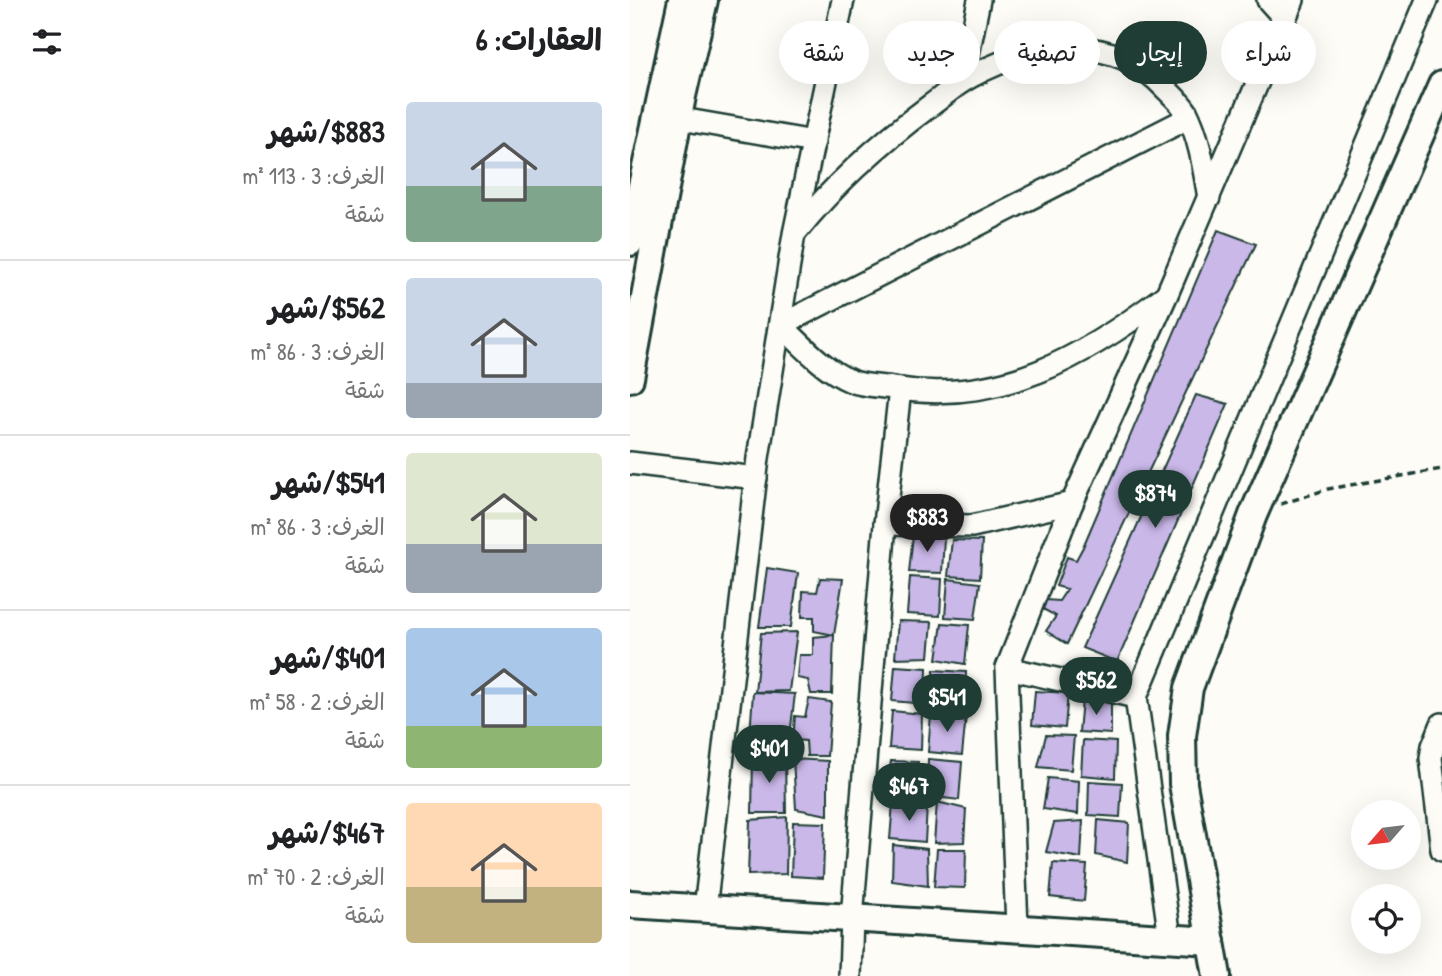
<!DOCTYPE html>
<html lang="ar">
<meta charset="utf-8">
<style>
body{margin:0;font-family:"Patrick Hand","Playpen Sans Arabic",sans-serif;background:#f6f6f6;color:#202124;direction:rtl;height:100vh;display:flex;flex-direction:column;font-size:26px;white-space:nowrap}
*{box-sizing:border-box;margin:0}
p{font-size:23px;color:#757577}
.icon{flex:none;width:38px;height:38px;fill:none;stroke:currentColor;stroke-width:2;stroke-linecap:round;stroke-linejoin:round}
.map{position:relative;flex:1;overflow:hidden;direction:ltr}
.details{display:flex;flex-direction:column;background:#fff;width:630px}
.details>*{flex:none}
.banner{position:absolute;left:21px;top:21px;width:665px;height:63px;direction:rtl;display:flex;gap:14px}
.needle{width:46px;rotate:242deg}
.fabs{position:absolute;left:721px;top:800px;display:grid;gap:14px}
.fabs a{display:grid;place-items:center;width:70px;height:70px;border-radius:50%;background:#fff;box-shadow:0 7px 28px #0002;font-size:35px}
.price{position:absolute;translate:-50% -60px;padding:0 16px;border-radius:24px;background:#1f3d34;color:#fff;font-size:23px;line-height:46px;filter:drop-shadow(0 2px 4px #0008)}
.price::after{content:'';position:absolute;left:50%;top:42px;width:21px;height:16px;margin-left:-10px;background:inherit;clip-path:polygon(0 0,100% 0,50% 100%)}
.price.selected{background:#222;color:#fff}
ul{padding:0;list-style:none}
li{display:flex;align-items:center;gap:21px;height:175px;padding:0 28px}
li+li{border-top:2px solid #e0e0e0}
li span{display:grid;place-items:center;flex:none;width:196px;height:140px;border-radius:7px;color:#555}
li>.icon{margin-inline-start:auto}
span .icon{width:84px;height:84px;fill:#fffc;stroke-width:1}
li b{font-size:30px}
h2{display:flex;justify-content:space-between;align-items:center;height:84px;padding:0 28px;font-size:30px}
.pill{padding:0 24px;border-radius:32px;background:#fff;box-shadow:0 7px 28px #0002;font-size:24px;line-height:63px}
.pill.selected{background:#1f3d34;color:#fff}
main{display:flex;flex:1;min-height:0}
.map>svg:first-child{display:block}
.building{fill:#cab8e9;stroke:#1f3d34;stroke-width:2}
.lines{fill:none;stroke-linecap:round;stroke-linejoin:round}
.minor-casing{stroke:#1f3d34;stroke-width:26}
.tertiary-casing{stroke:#1f3d34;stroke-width:32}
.path{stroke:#1f3d34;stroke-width:3.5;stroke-dasharray:7 5;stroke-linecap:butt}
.minor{stroke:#fdfcf7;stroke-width:21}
.tertiary{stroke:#fdfcf7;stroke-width:26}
</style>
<main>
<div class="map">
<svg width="812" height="976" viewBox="0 0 812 976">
<rect width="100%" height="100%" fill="#fdfcf7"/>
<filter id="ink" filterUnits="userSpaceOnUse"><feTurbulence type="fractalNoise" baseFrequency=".0143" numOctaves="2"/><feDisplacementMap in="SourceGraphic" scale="14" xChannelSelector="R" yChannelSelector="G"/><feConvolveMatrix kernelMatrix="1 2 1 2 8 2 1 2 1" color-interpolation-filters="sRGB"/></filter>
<g filter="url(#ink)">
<!-- building -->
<g class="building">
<path d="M588 230 626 244 437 644 416 631 426 616 411 608 416 600 429 601 437 589 426 586 437 557 446 560 453 547Z"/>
<path d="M566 395 598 404 487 662 452 648Z"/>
<path d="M283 535 314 537 312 573 279 572Z"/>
<path d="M322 540 352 541 350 578 318 576Z"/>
<path d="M137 568 168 573 161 627H129Z"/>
<path d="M280 577 312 579 310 616 277 614Z"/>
<path d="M190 578 213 579 204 635 184 631V617H172L173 591 187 592Z"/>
<path d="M318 579 350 583 345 619 315 617Z"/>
<path d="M268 621 302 622 299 657 265 658Z"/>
<path d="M312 623 339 625 335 664 307 659Z"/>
<path d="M167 632 159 691 125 692 131 633Z"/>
<path d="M204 635 202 694H181L178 680 167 678 169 655H183V637Z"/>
<path d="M265 666 297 668 296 704 262 701Z"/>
<path d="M304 670 336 672 334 708 303 705Z"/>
<path d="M405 691 438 693 435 728 402 725Z"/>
<path d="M123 692 165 694 158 751 119 750Z"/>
<path d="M179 699 201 702 197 756H177L176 741 163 740 165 716 175 717Z"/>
<path d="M452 700H481V734L449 732Z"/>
<path d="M262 711 292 714 291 750 259 748Z"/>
<path d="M301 714 336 716 332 755 298 752Z"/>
<path d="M416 735 444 736 441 770 408 767Z"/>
<path d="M453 740 486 742 485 778 451 775Z"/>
<path d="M123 757H155L156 813H122Z"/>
<path d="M163 759 198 761V815L166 809Z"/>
<path d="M298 759 332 762 329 800 297 796Z"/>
<path d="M261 761 288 762 286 798 256 793Z"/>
<path d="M418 778 449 781 448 814 413 809Z"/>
<path d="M459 781 492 783 490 817 458 815Z"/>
<path d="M307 802 336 809 334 842 304 843Z"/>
<path d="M263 803 297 806 295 842 260 839Z"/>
<path d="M157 817 156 874 118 875 120 820Z"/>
<path d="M468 820 499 823 497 862 466 855Z"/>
<path d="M453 821 451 858 416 852 424 823Z"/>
<path d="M163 822 195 823 193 878 161 876Z"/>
<path d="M263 845 297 849 298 886 262 881Z"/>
<path d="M307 849H336L335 888 304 887Z"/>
<path d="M423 863 457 865 454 901 420 897Z"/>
</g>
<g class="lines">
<!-- minor casing -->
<g class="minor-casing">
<g id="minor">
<path d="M638 0 655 19"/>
<path d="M339 77 338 55 349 0"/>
<path d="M34 116 184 142"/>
<path d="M166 232C205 183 251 142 301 105 314 96 326 84 340 77 404 43 480 30 535 88 542 95 551 103 556 111 570 139 574 169 579 198"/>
<path d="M536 295C454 357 370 406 263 388 250 386 233 386 221 381 194 370 172 345 151 325L558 118"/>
<path d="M0 463 126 478"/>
<path d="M255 524 342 526 442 503"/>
<path d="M377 668 506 697"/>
<path d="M812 724 803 746 801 758 812 850"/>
<path d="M75 909 128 458 164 234 213 0"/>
<path d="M387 928 377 668 442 503 537 294 663 0"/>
<path d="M540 938 506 697 797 0"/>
<path d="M220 976 222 918 255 524 270 389"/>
</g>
</g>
<!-- tertiary casing -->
<g class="tertiary-casing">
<g id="tertiary">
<path d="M0 242 52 0"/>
<path d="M0 378 52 96 74 0"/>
<path d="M0 904 581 941"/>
<path d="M587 976 553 784 552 736 559 688 623 515 812 85"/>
</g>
</g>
<!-- path -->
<path class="path" d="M651 504 698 489 812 469"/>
<!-- minor -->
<use href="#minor" class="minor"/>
<!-- tertiary -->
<use href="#tertiary" class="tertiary"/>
</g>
</g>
</svg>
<div class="fabs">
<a><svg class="needle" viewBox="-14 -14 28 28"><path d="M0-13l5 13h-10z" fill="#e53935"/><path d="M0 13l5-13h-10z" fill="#757577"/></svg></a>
<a><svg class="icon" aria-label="locate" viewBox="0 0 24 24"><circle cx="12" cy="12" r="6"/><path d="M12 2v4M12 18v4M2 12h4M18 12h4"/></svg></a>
</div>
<b class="price" style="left:525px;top:530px">$874</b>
<b class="price selected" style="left:297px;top:554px">$883</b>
<b class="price" style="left:466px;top:717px">$562</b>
<b class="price" style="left:317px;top:734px">$541</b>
<b class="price" style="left:139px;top:785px">$401</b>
<b class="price" style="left:279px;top:823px">$467</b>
<div class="banner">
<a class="pill">شراء</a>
<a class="pill selected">إيجار</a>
<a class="pill">تصفية</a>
<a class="pill">جديد</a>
<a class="pill">شقة</a>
</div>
</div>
<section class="details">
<h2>العقارات: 6<svg class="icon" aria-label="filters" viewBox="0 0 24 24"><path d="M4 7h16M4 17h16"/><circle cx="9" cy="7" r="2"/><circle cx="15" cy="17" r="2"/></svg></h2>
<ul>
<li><span style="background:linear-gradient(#c9d6e8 60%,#7fa58c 0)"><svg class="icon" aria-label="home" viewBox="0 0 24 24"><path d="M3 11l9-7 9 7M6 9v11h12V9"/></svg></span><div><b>$883/شهر</b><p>الغرف: 3 · 113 m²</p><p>شقة</p></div></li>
<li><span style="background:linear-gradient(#c9d6e8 75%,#9aa5b1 0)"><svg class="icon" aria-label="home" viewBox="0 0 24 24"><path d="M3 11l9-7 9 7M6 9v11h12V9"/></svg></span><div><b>$562/شهر</b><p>الغرف: 3 · 86 m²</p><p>شقة</p></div></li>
<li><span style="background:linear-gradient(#dfe7d0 65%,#9aa5b1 0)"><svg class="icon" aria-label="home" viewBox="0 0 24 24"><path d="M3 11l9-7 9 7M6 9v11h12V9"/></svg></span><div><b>$541/شهر</b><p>الغرف: 3 · 86 m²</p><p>شقة</p></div></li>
<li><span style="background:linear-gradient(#a9c7e8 70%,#8fb573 0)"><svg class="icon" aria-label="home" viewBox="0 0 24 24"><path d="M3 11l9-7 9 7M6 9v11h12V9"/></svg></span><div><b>$401/شهر</b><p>الغرف: 2 · 58 m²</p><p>شقة</p></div></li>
<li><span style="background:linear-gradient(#ffd9b3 60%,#c2b280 0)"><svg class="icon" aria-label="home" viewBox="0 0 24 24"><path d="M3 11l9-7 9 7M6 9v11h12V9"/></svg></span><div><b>$467/شهر</b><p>الغرف: 2 · 70 m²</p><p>شقة</p></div></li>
</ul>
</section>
</main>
